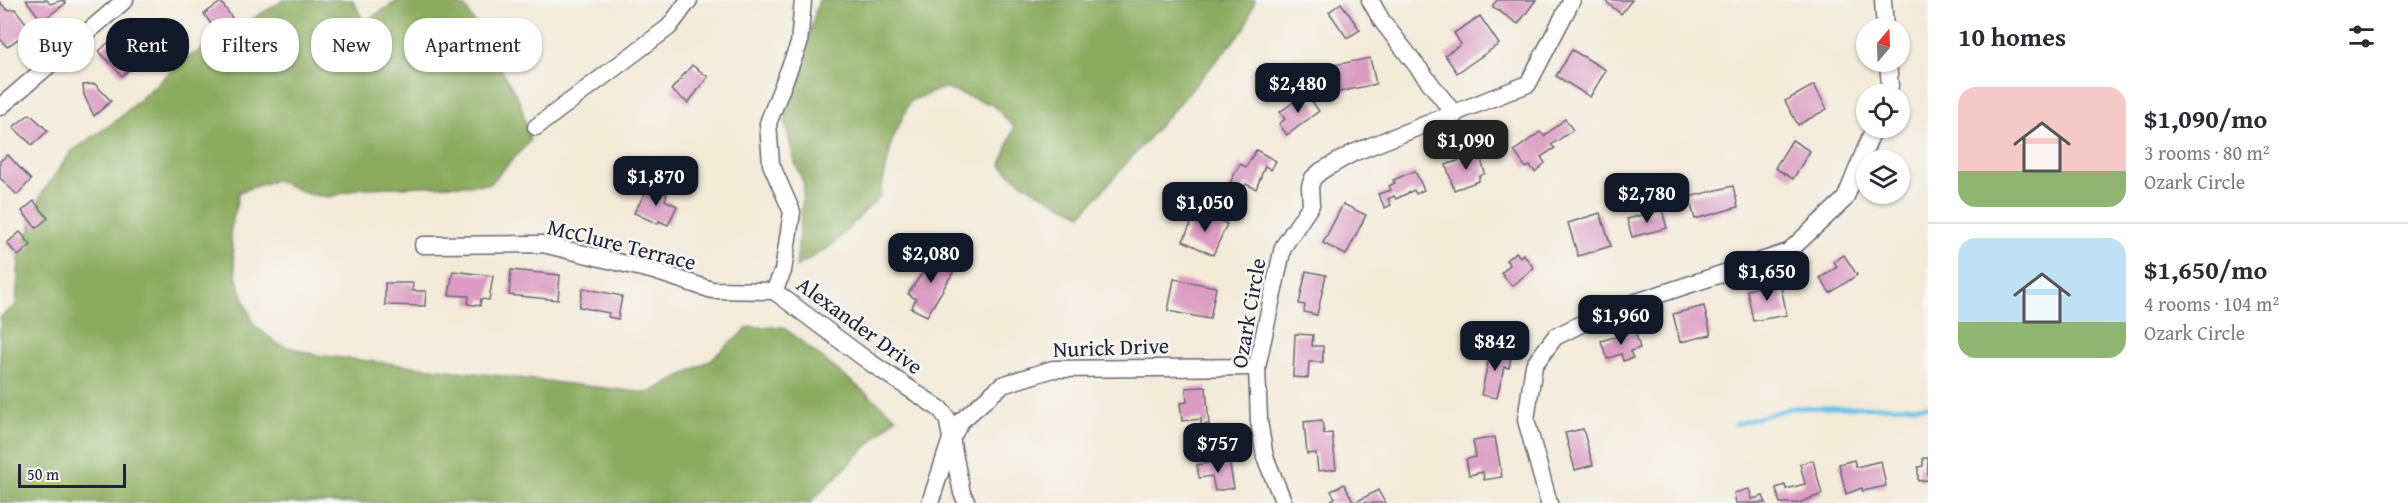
<!DOCTYPE html>
<meta charset="utf-8">
<style>
body{margin:0;font-family:"Gentium Book Plus",serif;background:#f7f7f7;color:#2b2b33;height:100vh;display:flex;flex-direction:column;font-size:22px;white-space:nowrap}
*{box-sizing:border-box;margin:0}
p{font-size:20px;color:#7c7c81}
.icon{flex:none;width:33px;height:33px;fill:none;stroke:currentColor;stroke-width:2;stroke-linecap:round;stroke-linejoin:round}
.map{position:relative;flex:1;overflow:hidden}
.panel{display:flex;flex-direction:column;background:#fff;width:480px}
.panel>*{flex:none}
.banner{position:absolute;left:18px;top:18px;width:570px;height:54px;display:flex;gap:12px}
.needle{width:39px;rotate:19deg}
.controls{position:absolute;left:1856px;top:18px;display:grid;gap:12px}
.controls a{display:grid;place-items:center;width:54px;height:54px;border-radius:50%;background:#fff;box-shadow:0 2px 4px #0004;font-size:30px}
.scale{position:absolute;left:18px;bottom:15px;width:108px;box-sizing:border-box;padding-left:6px;border:3px solid #22223b;border-top:0;font-size:16px;line-height:21px;white-space:nowrap;color:#22223b;-webkit-text-stroke:4px #f6f6f2;paint-order:stroke}
.price{position:absolute;translate:-50% -51px;padding:0 14px;border-radius:12px;background:#111827;color:#fff;font-size:20px;line-height:39px;filter:drop-shadow(0 2px 3px #0008)}
.price::after{content:'';position:absolute;left:50%;top:36px;width:18px;height:14px;margin-left:-9px;background:inherit;clip-path:polygon(0 0,100% 0,50% 100%)}
.price.active{background:#222;color:#fff}
ul{padding:0;list-style:none}
li{display:flex;align-items:center;gap:18px;height:150px;padding:0 30px}
li+li{border-top:2px solid #e1e1e2}
li span{display:grid;place-items:center;flex:none;width:168px;height:120px;border-radius:18px;color:#555}
li>.icon{margin-inline-start:auto}
span .icon{width:72px;height:72px;fill:#fffc;stroke-width:1}
li b{font-size:26px}
h2{display:flex;justify-content:space-between;align-items:center;height:72px;padding:0 30px;font-size:26px}
.tag{padding:0 21px;border-radius:24px;background:#fff;box-shadow:0 2px 4px #0004;font-size:21px;line-height:54px}
.tag.active{background:#111827;color:#fff}
main{display:flex;flex:1;min-height:0}
.map>svg:first-child{display:block}
.forest{fill:#8aaa5d;stroke:#56664c;stroke-width:1.5}
.lines{fill:none;stroke-linecap:round;stroke-linejoin:round}
.stream{stroke:#6ac3e7;stroke-width:4.5}
.building{fill:#db9bc3}
.minor-casing{stroke:#6b6872;stroke-width:19}
.minor{stroke:#fff;stroke-width:16}
.labels{text-anchor:middle;stroke-width:5;stroke-linejoin:round;paint-order:stroke}
.street-label{font-size:22px;fill:#22223b;stroke:#f6f6f2}
</style>
<main>
<div class="map">
<svg width="1928" height="503" viewBox="0 0 1928 503">
<rect width="100%" height="100%" fill="#f6f6f2"/>
<filter id="ink" filterUnits="userSpaceOnUse"><feTurbulence type="fractalNoise" baseFrequency=".0167" numOctaves="2"/><feDisplacementMap in="SourceGraphic" scale="12" xChannelSelector="R" yChannelSelector="G"/><feConvolveMatrix kernelMatrix="1 2 1 2 8 2 1 2 1" color-interpolation-filters="sRGB"/></filter>
<filter id="wash" filterUnits="userSpaceOnUse"><feTurbulence type="fractalNoise" baseFrequency=".008" numOctaves="4" result="noise"/><feDisplacementMap in="SourceGraphic" scale="24" xChannelSelector="R" yChannelSelector="G"/><feGaussianBlur stdDeviation="1.35" result="paint"/><feColorMatrix in="noise" values="0 0 0 0 0 0 0 0 0 0 0 0 0 0 0 0 0 1.4 0 .05"/><feComposite in="paint" operator="in"/></filter>
<g filter="url(#wash)">
<rect width="100%" height="100%" fill="#f3ead8"/>
<!-- forest -->
<g class="forest">
<path d="M284 0H353L364 22 399 0H448L466 8 520 102 530 141 490 184 362 188 329 197 308 194 275 180 239 192 230 233 237 280 254 325 278 344 316 355 649 393 709 361 749 327H783L896 417 810 503H0V317L16 305 19 260 42 193 72 151 117 120 182 61Z"/>
<path d="M819 0H1255L1245 28 1082 214C1053 200 1024 189 1001 165L1014 127 993 105 944 88 910 101 892 141 880 196 831 246 796 267 804 184 795 163 785 122 789 84 807 41Z"/>
</g>
<g class="lines">
<!-- stream -->
<path class="stream" d="M1736 424 1791 408 1928 406"/>
</g>
<g id="blocks">
<!-- building -->
<g class="building">
<path d="M26 0H47L50 4 63 0 66 3 42 21Z"/>
<path d="M1497 0H1536L1518 24 1492 6Z"/>
<path d="M1604 0H1632L1621 14Z"/>
<path d="M0 2 7 10 15 9 31 29 7 47 0 39Z"/>
<path d="M221 2 242 32 225 44 204 14Z"/>
<path d="M1341 3 1360 30 1347 38 1329 12Z"/>
<path d="M1480 16 1499 44 1457 73 1445 55 1461 44 1454 33Z"/>
<path d="M163 20 171 30 165 35 177 49 160 62 140 36Z"/>
<path d="M119 40 139 61 122 76 99 51 108 43Z"/>
<path d="M1572 50 1606 70 1590 97 1556 76Z"/>
<path d="M1370 58 1376 84 1334 93 1329 66Z"/>
<path d="M692 65 708 77 688 103 671 90Z"/>
<path d="M95 84 111 101 94 116 84 95 83 85Z"/>
<path d="M1814 85 1827 109 1798 125 1785 101Z"/>
<path d="M1306 93 1319 111 1287 135 1279 124 1285 119 1280 112Z"/>
<path d="M30 114 48 131 32 145 13 127Z"/>
<path d="M1565 119 1573 130 1551 145 1555 148 1541 157 1545 163 1535 172 1530 166 1526 168 1514 151 1540 132 1544 136Z"/>
<path d="M1792 140 1810 151 1793 179 1775 168Z"/>
<path d="M1256 150 1276 161 1271 170 1265 166 1256 189 1246 184 1237 201 1224 194 1240 164 1246 167Z"/>
<path d="M1479 153 1485 173 1479 177V181L1454 190 1446 165Z"/>
<path d="M8 155 31 180 17 195 0 178V161Z"/>
<path d="M1415 171 1424 190 1416 194 1414 190 1396 199 1394 196 1388 199 1391 205 1385 208 1378 194 1391 190 1389 186 1395 183 1393 180Z"/>
<path d="M649 186 667 194 665 200 677 206 668 225 659 221 658 224 634 213Z"/>
<path d="M1733 186 1738 207 1695 219 1689 197Z"/>
<path d="M34 201 48 218 36 228 22 211Z"/>
<path d="M1343 204 1366 215 1346 255 1323 243Z"/>
<path d="M1662 210 1667 228 1632 237 1627 219Z"/>
<path d="M1197 211 1227 224 1213 255 1183 241Z"/>
<path d="M1600 213 1611 246 1578 256 1568 223Z"/>
<path d="M20 232 31 245 18 256 7 243Z"/>
<path d="M1516 252 1520 257 1523 254 1534 268 1512 286 1501 273 1510 265 1506 260Z"/>
<path d="M935 254 957 266 927 316 911 308 916 299 908 294Z"/>
<path d="M1844 255 1857 275 1830 293 1820 278 1837 267 1834 262Z"/>
<path d="M511 270 560 275 558 300 509 295Z"/>
<path d="M453 271 493 276 489 300 481 299 480 306 468 304 469 296 449 295Z"/>
<path d="M1306 271 1326 275 1317 315 1304 312 1305 305 1299 304Z"/>
<path d="M1174 279 1216 287 1210 319 1168 311Z"/>
<path d="M385 283H413L412 291H426L425 306 385 305Z"/>
<path d="M1780 283 1787 315 1753 321 1747 290Z"/>
<path d="M583 288 622 296 618 319 608 317 609 313 579 307Z"/>
<path d="M1704 306 1711 335 1680 342 1673 314Z"/>
<path d="M1635 331 1640 348 1630 351 1633 358 1623 361 1621 354 1607 359 1601 341Z"/>
<path d="M1295 334 1313 335 1312 346H1323V362H1309L1308 378 1293 377Z"/>
<path d="M1491 348 1512 352 1509 368 1504 367 1497 398 1481 395Z"/>
<path d="M1206 387 1209 424 1201 425V419L1182 421 1180 403 1187 402 1186 388Z"/>
<path d="M1322 420 1324 434 1332 433 1336 469 1318 471 1316 453 1307 454 1304 422Z"/>
<path d="M1583 429 1593 465 1575 470 1565 433Z"/>
<path d="M1495 437 1502 477 1484 480 1483 472 1469 475 1466 459 1476 457 1473 441Z"/>
<path d="M1923 458H1928V480L1918 481V467L1923 466Z"/>
<path d="M1229 460 1234 488 1215 491 1212 476 1199 478 1197 465Z"/>
<path d="M1813 460 1822 494 1799 503H1780L1776 488 1785 485 1786 489 1805 484 1800 464Z"/>
<path d="M1854 460 1856 467 1881 461 1886 486 1863 491 1862 488 1846 494 1839 464Z"/>
<path d="M1344 484 1354 503 1378 490 1385 503H1326L1335 498 1331 491Z"/>
<path d="M1749 489 1752 499 1763 496 1766 503H1736L1734 493Z"/>
</g>
</g>
</g>
<g filter="url(#ink)">
<use href="#blocks" fill-opacity="0" stroke="#6b6872" stroke-width="1.5"/>
<g class="lines">
<!-- minor casing -->
<g class="minor-casing">
<g id="minor">
<path d="M1370 0 1382 21 1455 115"/>
<path d="M1883 0 1885 28"/>
<path d="M1887 94 1890 86 1888 62"/>
<path d="M0 107 125 0"/>
<path d="M536 127 669 27 689 0"/>
<path d="M423 245 543 244 654 271 712 290 774 291"/>
<path d="M774 291 783 271 792 212 771 164 768 123 799 44 803 0"/>
<path d="M774 291 868 361 940 409 947 418 962 493 967 503"/>
<path d="M930 503 951 439 961 421 1002 385 1053 369 1257 367"/>
<path d="M1284 503 1265 457 1259 421 1257 367 1283 247 1311 205 1310 186 1313 178 1321 171 1353 153 1528 84 1572 0"/>
<path d="M1549 503 1526 420 1534 365 1555 337 1603 313 1788 252 1845 199 1874 128"/>
</g>
</g>
<!-- minor -->
<use href="#minor" class="minor"/>
</g>
</g>
<g class="labels">
<!-- street labels -->
<g class="street-label">
<text transform="translate(622 244) rotate(14)" y="8">McClure Terrace</text>
<text transform="translate(1248 313) rotate(-80)" y="8">Ozark Circle</text>
<text transform="translate(860 325) rotate(36)" y="8">Alexander Drive</text>
<text transform="translate(1111 347) rotate(-2)" y="8">Nurick Drive</text>
</g>
</g>
</svg>
<div class="controls">
<a><svg class="needle" viewBox="-14 -14 28 28"><path d="M0-13l5 13h-10z" fill="#e53935"/><path d="M0 13l5-13h-10z" fill="#7c7c81"/></svg></a>
<a><svg class="icon" aria-label="locate" viewBox="0 0 24 24"><circle cx="12" cy="12" r="6"/><path d="M12 2v4M12 18v4M2 12h4M18 12h4"/></svg></a>
<a><svg class="icon" aria-label="layers" viewBox="0 0 24 24"><path d="M12 4l9 5-9 5-9-5zM3 14l9 5 9-5"/></svg></a>
</div>
<div class="scale">50 m</div>
<b class="price" style="left:1298px;top:114px">$2,480</b>
<b class="price active" style="left:1466px;top:171px">$1,090</b>
<b class="price" style="left:656px;top:207px">$1,870</b>
<b class="price" style="left:1647px;top:224px">$2,780</b>
<b class="price" style="left:1205px;top:233px">$1,050</b>
<b class="price" style="left:931px;top:284px">$2,080</b>
<b class="price" style="left:1767px;top:302px">$1,650</b>
<b class="price" style="left:1621px;top:346px">$1,960</b>
<b class="price" style="left:1495px;top:372px">$842</b>
<b class="price" style="left:1218px;top:474px">$757</b>
<div class="banner">
<a class="tag">Buy</a>
<a class="tag active">Rent</a>
<a class="tag">Filters</a>
<a class="tag">New</a>
<a class="tag">Apartment</a>
</div>
</div>
<section class="panel">
<h2>10 homes<svg class="icon" aria-label="filters" viewBox="0 0 24 24"><path d="M4 7h16M4 17h16"/><circle cx="9" cy="7" r="2"/><circle cx="15" cy="17" r="2"/></svg></h2>
<ul>
<li><span style="background:linear-gradient(#f6c9c9 70%,#8fb573 0)"><svg class="icon" aria-label="home" viewBox="0 0 24 24"><path d="M3 11l9-7 9 7M6 9v11h12V9"/></svg></span><div><b>$1,090/mo</b><p>3 rooms · 80 m²</p><p>Ozark Circle</p></div></li>
<li><span style="background:linear-gradient(#bfe0f5 70%,#8fb573 0)"><svg class="icon" aria-label="home" viewBox="0 0 24 24"><path d="M3 11l9-7 9 7M6 9v11h12V9"/></svg></span><div><b>$1,650/mo</b><p>4 rooms · 104 m²</p><p>Ozark Circle</p></div></li>
</ul>
</section>
</main>
